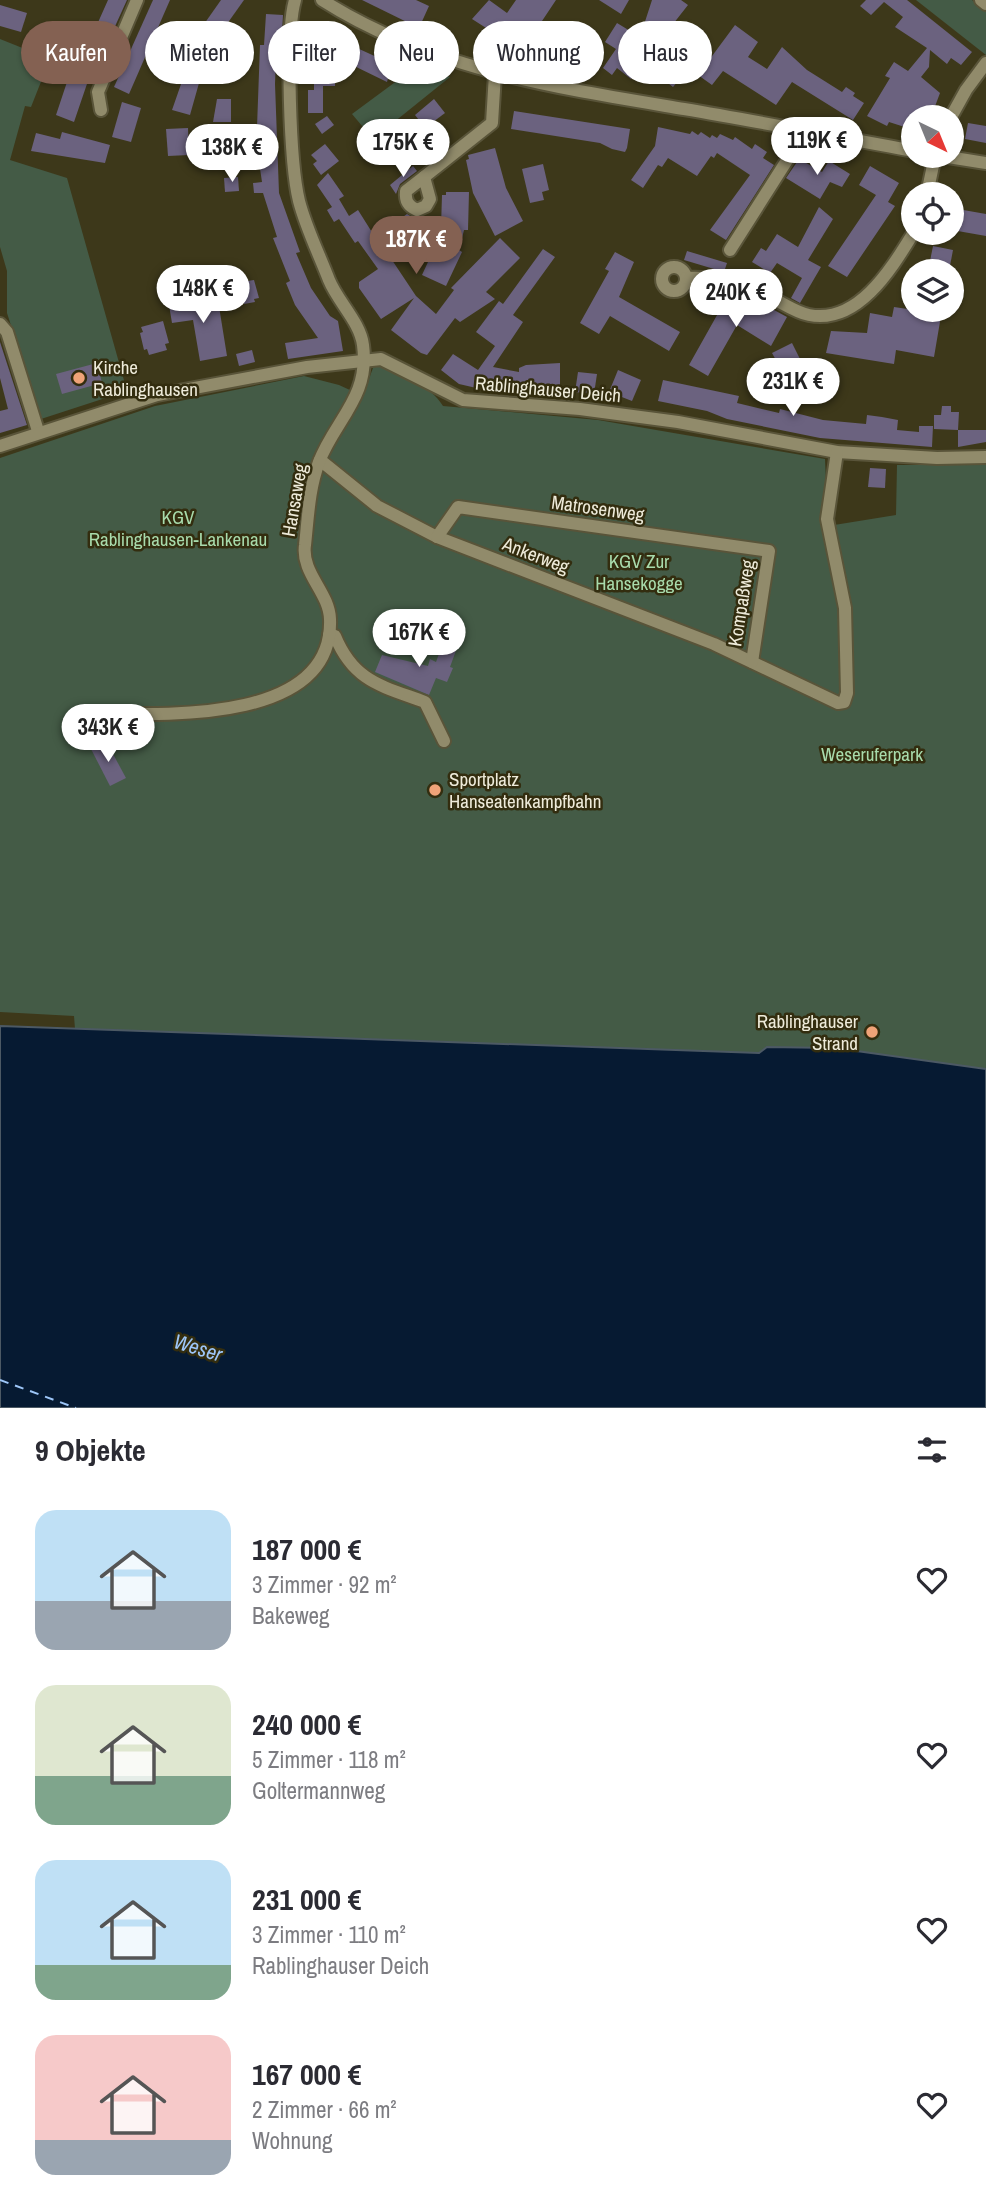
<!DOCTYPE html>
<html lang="de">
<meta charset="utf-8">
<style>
body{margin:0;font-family:"Archivo Narrow",sans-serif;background:#f2f2f3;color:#2b2b33;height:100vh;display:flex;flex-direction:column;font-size:26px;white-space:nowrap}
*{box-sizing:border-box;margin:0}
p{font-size:23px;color:#7c7c81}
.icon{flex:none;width:38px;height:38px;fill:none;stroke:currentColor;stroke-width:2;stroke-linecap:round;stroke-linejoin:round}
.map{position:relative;height:1408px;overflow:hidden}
.details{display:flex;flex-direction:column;background:#fff;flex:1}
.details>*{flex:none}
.banner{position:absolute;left:21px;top:21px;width:945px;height:63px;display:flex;gap:14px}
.needle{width:46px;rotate:137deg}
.controls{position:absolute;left:901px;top:105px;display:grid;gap:14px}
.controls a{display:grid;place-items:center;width:63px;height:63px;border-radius:50%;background:#fff;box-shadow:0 2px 5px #0004;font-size:35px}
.price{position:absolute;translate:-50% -60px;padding:0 16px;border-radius:24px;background:#fff;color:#222;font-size:23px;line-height:46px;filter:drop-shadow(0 2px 4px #0008)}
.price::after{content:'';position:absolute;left:50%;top:42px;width:21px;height:16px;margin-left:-10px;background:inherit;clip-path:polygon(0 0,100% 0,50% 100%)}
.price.active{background:#846152;color:#fff}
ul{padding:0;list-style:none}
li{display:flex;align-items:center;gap:21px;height:175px;padding:0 35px}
li span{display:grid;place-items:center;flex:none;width:196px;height:140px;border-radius:21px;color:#555}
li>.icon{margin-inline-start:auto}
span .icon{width:84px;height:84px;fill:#fffc;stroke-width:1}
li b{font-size:30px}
h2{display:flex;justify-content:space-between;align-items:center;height:84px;padding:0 35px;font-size:30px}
.chip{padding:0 24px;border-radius:32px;background:#fff;box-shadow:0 2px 5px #0004;font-size:24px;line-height:63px}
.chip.active{background:#846152;color:#fff}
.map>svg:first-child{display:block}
.green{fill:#445b46}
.water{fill:#061a32;stroke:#4c5964;stroke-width:2}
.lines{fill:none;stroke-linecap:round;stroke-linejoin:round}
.ferry{stroke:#9dc6f8;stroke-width:2;stroke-dasharray:9 7;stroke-linecap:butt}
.building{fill:#6b627f}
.minor-casing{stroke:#595439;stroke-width:16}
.minor{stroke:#918b6b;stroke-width:12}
.poi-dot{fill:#f0a378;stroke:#332d0f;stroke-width:2.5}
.labels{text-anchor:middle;stroke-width:5;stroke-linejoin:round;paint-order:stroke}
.poi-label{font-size:19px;fill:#eeebda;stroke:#332d0f;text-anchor:start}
.street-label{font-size:19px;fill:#eeebda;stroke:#332d0f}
.park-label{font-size:19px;fill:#a8dbac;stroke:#332d0f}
.water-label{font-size:21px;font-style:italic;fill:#9dc6f8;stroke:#332d0f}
</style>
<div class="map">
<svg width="986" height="1408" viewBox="0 0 986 1408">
<rect width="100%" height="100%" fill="#3d381a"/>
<!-- green -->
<g class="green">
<path d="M916 0H972L986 11V55Z"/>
<path d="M0 39 50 59 31 107 25 106 10 160 67 178 127 391 41 419 7 313V271L0 247Z"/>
<path d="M417 66 450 77 373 139 352 114Z"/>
<path d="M374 365C397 367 431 386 443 406L598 420 825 459 828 526 896 515 897 465H986V1069L835 1048 767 1047 759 1053 75 1029 74 1016 0 1012V458L155 406 304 376 339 385 363 396Z"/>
</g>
<!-- water -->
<path class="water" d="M0 1026 759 1053 767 1047 835 1048 986 1069V1408H0Z"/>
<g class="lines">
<!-- ferry -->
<path class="ferry" d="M0 1380 76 1408"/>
</g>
<!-- building -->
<g class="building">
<path d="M108 0H127L91 79 89 78 74 122 56 115 67 82 71 83Z"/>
<path d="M153 0H170L129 94 114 87Z"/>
<path d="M221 0H244L217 38 202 27Z"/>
<path d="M362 0H416L429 6 419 28Z"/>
<path d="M489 0 507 13 516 0H556L522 51 472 19Z"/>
<path d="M599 0H629L621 14Z"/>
<path d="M652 0H681L688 5 655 47 673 61 676 57 689 68 673 87 642 63 631 79 617 68 612 75 603 68 616 49 605 42 617 23 640 37Z"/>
<path d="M866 0H907L972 52 961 65 951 58 947 64 930 50 929 67 921 77 940 93 931 117H914V130L889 122 887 126 867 116 890 78 885 76 894 62 908 71 927 48 895 27 903 17 884 2 871 15 860 6Z"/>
<path d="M0 5 27 13 21 32 0 26Z"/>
<path d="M266 14 283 15 282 32H277L275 84 279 193 300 252 296 253 311 288 330 316 338 321 343 351 288 359 285 343 318 338 295 305 286 283 290 281 273 238 277 237 263 193H254L253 183 262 182 258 155H212V142H242L243 127H257L260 45H264Z"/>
<path d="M310 23 337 36 335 86H323V113H308V90H314V62H308L307 47Z"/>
<path d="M566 23 596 41 578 70 548 52Z"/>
<path d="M735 25 758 42 748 57 767 69 782 47 807 70 842 92 846 87 855 93 853 96 864 103 853 120 792 82 776 105 723 71 712 85 698 75Z"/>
<path d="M195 44 213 51 201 76 190 115 172 110Z"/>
<path d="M357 48 392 64 387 82 346 62 351 51 354 53Z"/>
<path d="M217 99H231V122H213Z"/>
<path d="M434 99 445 113 425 128 415 115Z"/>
<path d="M122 102 141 108 131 142 112 137Z"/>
<path d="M514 111 630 129 627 148 625 152 612 149 600 143 511 129Z"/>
<path d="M327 116 334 125 322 134 315 124Z"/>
<path d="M968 123 986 126V143L965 139Z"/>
<path d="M658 127 690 134 692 131 698 135 701 132 710 138 712 135 717 138 720 134 733 140 735 137 752 149 755 144 767 152 763 158 774 165 726 240 710 230 750 175 717 153 714 158 711 156 697 176 668 158 662 167 658 165 643 188 631 180 655 146Z"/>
<path d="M188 128 189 155 168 156 166 129Z"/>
<path d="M62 132 110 145 105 163 31 151 36 133 60 139Z"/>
<path d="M325 144 339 161 321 175 313 164 317 161 311 155Z"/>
<path d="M495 148 506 188 523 221 495 236 473 193 466 160 469 159 468 155Z"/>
<path d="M801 160 822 172 829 161 850 174 842 187 830 182 820 199 786 178 797 162Z"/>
<path d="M543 164 549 190 542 192 544 200 530 203 522 169Z"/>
<path d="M413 166 417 171 400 184 396 194 390 185Z"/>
<path d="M870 166 899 183 888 202 895 206 847 277 828 266 876 195 859 185Z"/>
<path d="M328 173 344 196 339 199 349 216 358 210 375 237 407 214 412 217 426 237 392 260 416 296 436 314 454 290 451 288 500 238 520 258 486 292 495 299 460 322 455 318 427 355 421 353 391 330 414 298 381 319 359 288V282L378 269 358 241 355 243 339 219 334 222 327 210 332 207 317 185Z"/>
<path d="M238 177 239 191 225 192 224 178Z"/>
<path d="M446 192H469L468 230H464L459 250 462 252 446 286 422 275 434 249 440 257V236L447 223 441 227 442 195H446Z"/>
<path d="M819 207 833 219 808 260 821 267 800 303 791 298 802 278 777 263 770 273 752 262 761 248 766 251 777 234 798 247Z"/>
<path d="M952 208 986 214V236L952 230Z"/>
<path d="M933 246 953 250 949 271H928Z"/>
<path d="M543 249 555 257 513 315 523 322 493 367 519 372V368L526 365 560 363V387H507L506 390 486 386 485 390 459 384 441 370 453 354 478 370 495 346 476 332 499 301 503 304Z"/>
<path d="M687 251 727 263 724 272 684 260Z"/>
<path d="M615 252 634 262 619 297 680 332 669 351 610 316 599 334 580 323 609 271 605 269Z"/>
<path d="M254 280 259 298 254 299 255 302 244 304 241 282Z"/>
<path d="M730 292 756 307 759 302 787 317 771 346 737 325 708 376 689 365Z"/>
<path d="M217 294 227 356 200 361 193 320 172 323 169 305Z"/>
<path d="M894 307 921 311 942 310 934 357 896 350 894 364 826 353 831 331 867 333 870 313 892 317Z"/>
<path d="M163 321 169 343 165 344 167 350 149 355 147 349 144 350 140 333 143 332 141 327Z"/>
<path d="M0 342 27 425 0 433V411L8 409 0 378Z"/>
<path d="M792 343 802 363 783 373 772 353Z"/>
<path d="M252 350 255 362 239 366 236 354Z"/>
<path d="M97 363 102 383 62 394 56 374Z"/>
<path d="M618 370 641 380 632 401 609 392Z"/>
<path d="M578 372 597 374 594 394 575 392Z"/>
<path d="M663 380 739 396 737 403 779 413 780 409 823 420 866 424 867 415 882 417 898 420 897 430 919 432V426H933L932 447 820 438 727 419 707 411 658 401Z"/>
<path d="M942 406H951V412H959L958 430H986V442L958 447V430L934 429V415H941Z"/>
<path d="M870 468 886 469 885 488 868 487Z"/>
<path d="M444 640 458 645 450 667 453 668 447 682 436 678 429 695 375 672 382 655 428 666 430 659 436 662Z"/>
<path d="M106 741 126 778 110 786 91 749Z"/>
</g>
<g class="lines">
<!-- minor casing -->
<g class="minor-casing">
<g id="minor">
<path d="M322 0C432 70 558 88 684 109 761 122 837 137 914 151"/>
<path d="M981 0 986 4"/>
<path d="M101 110 98 92 137 0"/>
<path d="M951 117 966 90 986 63"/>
<path d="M942 156 986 163"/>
<path d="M424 177 492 123 495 74"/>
<path d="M424 177 430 199 426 206 417 210C408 206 405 201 406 191Z"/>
<path d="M927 194 935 156"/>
<path d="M730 250 798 143 803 130"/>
<circle cx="674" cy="279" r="12"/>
<path d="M686 278C714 276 745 285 770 297 783 303 795 312 809 315 859 325 893 266 914 232"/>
<path d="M0 324 7 332 38 431"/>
<path d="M0 446 157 395 307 367 381 359 463 400 580 409 678 422 837 452 937 458 986 457"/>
<path d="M320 460 377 506 437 537 714 644 838 703 844 702 847 693 845 608 827 519 837 452"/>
<path d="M437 537 458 507 769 551 752 662"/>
<path d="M329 635 335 636C354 682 382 686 425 702L444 741"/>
<path d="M93 713C164 715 334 724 330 619 329 592 301 573 305 545 308 518 309 488 319 462 335 420 370 397 363 345 360 322 338 302 329 280 319 254 306 228 299 201 290 164 285 35 295 0"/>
</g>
</g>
<!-- minor -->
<use href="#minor" class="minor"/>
</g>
<!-- markers -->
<g class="poi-dot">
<circle cx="79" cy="378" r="7"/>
<circle cx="435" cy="790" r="7"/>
<circle cx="872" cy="1032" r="7"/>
</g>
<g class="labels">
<!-- poi labels -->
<g class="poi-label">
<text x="93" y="374">Kirche<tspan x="93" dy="22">Rablinghausen</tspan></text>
<text x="449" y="786">Sportplatz<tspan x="449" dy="22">Hanseatenkampfbahn</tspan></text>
<text x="858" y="1028" text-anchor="end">Rablinghauser<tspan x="858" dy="22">Strand</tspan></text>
</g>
<!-- street labels -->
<g class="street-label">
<text transform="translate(548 389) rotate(5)" y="7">Rablinghauser Deich</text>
<text transform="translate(294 500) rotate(-80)" y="7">Hansaweg</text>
<text transform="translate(598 508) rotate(8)" y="7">Matrosenweg</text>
<text transform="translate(536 555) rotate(21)" y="7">Ankerweg</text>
<text transform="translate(741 603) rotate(-81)" y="7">Kompaßweg</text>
</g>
<!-- park labels -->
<g class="park-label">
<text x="178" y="524">KGV<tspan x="178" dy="22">Rablinghausen-Lankenau</tspan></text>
<text x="639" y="568">KGV Zur<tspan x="639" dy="22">Hansekogge</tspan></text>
<text x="872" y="761">Weseruferpark</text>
</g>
<!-- water labels -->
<g class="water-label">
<text transform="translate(198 1348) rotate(17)" y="7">Weser</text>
</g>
</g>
</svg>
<div class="controls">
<a><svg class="needle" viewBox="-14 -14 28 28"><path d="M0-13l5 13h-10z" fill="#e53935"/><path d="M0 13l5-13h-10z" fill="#7c7c81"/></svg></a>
<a><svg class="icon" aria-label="locate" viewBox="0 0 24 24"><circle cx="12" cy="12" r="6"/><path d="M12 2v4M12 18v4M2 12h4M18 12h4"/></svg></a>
<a><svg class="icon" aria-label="layers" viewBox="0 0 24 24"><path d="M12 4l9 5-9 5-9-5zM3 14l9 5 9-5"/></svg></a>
</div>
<b class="price" style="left:817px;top:177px">119K €</b>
<b class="price" style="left:403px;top:179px">175K €</b>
<b class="price" style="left:232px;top:184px">138K €</b>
<b class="price active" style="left:416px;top:276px">187K €</b>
<b class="price" style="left:203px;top:325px">148K €</b>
<b class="price" style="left:736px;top:329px">240K €</b>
<b class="price" style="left:793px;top:418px">231K €</b>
<b class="price" style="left:419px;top:669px">167K €</b>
<b class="price" style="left:108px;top:764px">343K €</b>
<div class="banner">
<a class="chip active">Kaufen</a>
<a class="chip">Mieten</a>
<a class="chip">Filter</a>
<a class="chip">Neu</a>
<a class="chip">Wohnung</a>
<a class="chip">Haus</a>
</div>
</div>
<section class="details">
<h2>9 Objekte<svg class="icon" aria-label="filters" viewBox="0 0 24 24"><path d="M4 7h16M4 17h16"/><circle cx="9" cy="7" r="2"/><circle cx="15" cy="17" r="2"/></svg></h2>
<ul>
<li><span style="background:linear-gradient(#bfe0f5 65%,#9aa5b1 0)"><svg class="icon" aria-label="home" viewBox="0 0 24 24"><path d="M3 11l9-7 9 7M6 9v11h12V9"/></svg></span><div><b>187 000 €</b><p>3 Zimmer · 92 m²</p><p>Bakeweg</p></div><svg class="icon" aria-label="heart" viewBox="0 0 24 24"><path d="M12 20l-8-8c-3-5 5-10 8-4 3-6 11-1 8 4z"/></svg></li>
<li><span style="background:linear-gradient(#dfe7d0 65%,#7fa58c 0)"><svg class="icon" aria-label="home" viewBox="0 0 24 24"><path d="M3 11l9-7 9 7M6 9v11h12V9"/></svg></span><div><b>240 000 €</b><p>5 Zimmer · 118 m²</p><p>Goltermannweg</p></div><svg class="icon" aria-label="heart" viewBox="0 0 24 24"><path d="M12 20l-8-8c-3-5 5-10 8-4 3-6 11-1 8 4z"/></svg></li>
<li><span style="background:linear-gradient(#bfe0f5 75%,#7fa58c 0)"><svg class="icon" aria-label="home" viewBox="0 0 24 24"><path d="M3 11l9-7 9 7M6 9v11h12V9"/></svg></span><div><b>231 000 €</b><p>3 Zimmer · 110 m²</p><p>Rablinghauser Deich</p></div><svg class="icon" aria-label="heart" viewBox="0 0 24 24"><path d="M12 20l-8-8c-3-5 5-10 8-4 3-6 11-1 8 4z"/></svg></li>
<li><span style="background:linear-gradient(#f6c9c9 75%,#9aa5b1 0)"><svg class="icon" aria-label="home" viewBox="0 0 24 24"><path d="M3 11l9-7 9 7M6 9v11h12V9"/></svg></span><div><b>167 000 €</b><p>2 Zimmer · 66 m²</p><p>Wohnung</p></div><svg class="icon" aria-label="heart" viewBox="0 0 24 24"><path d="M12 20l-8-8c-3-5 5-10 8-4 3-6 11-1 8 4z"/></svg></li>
</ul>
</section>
